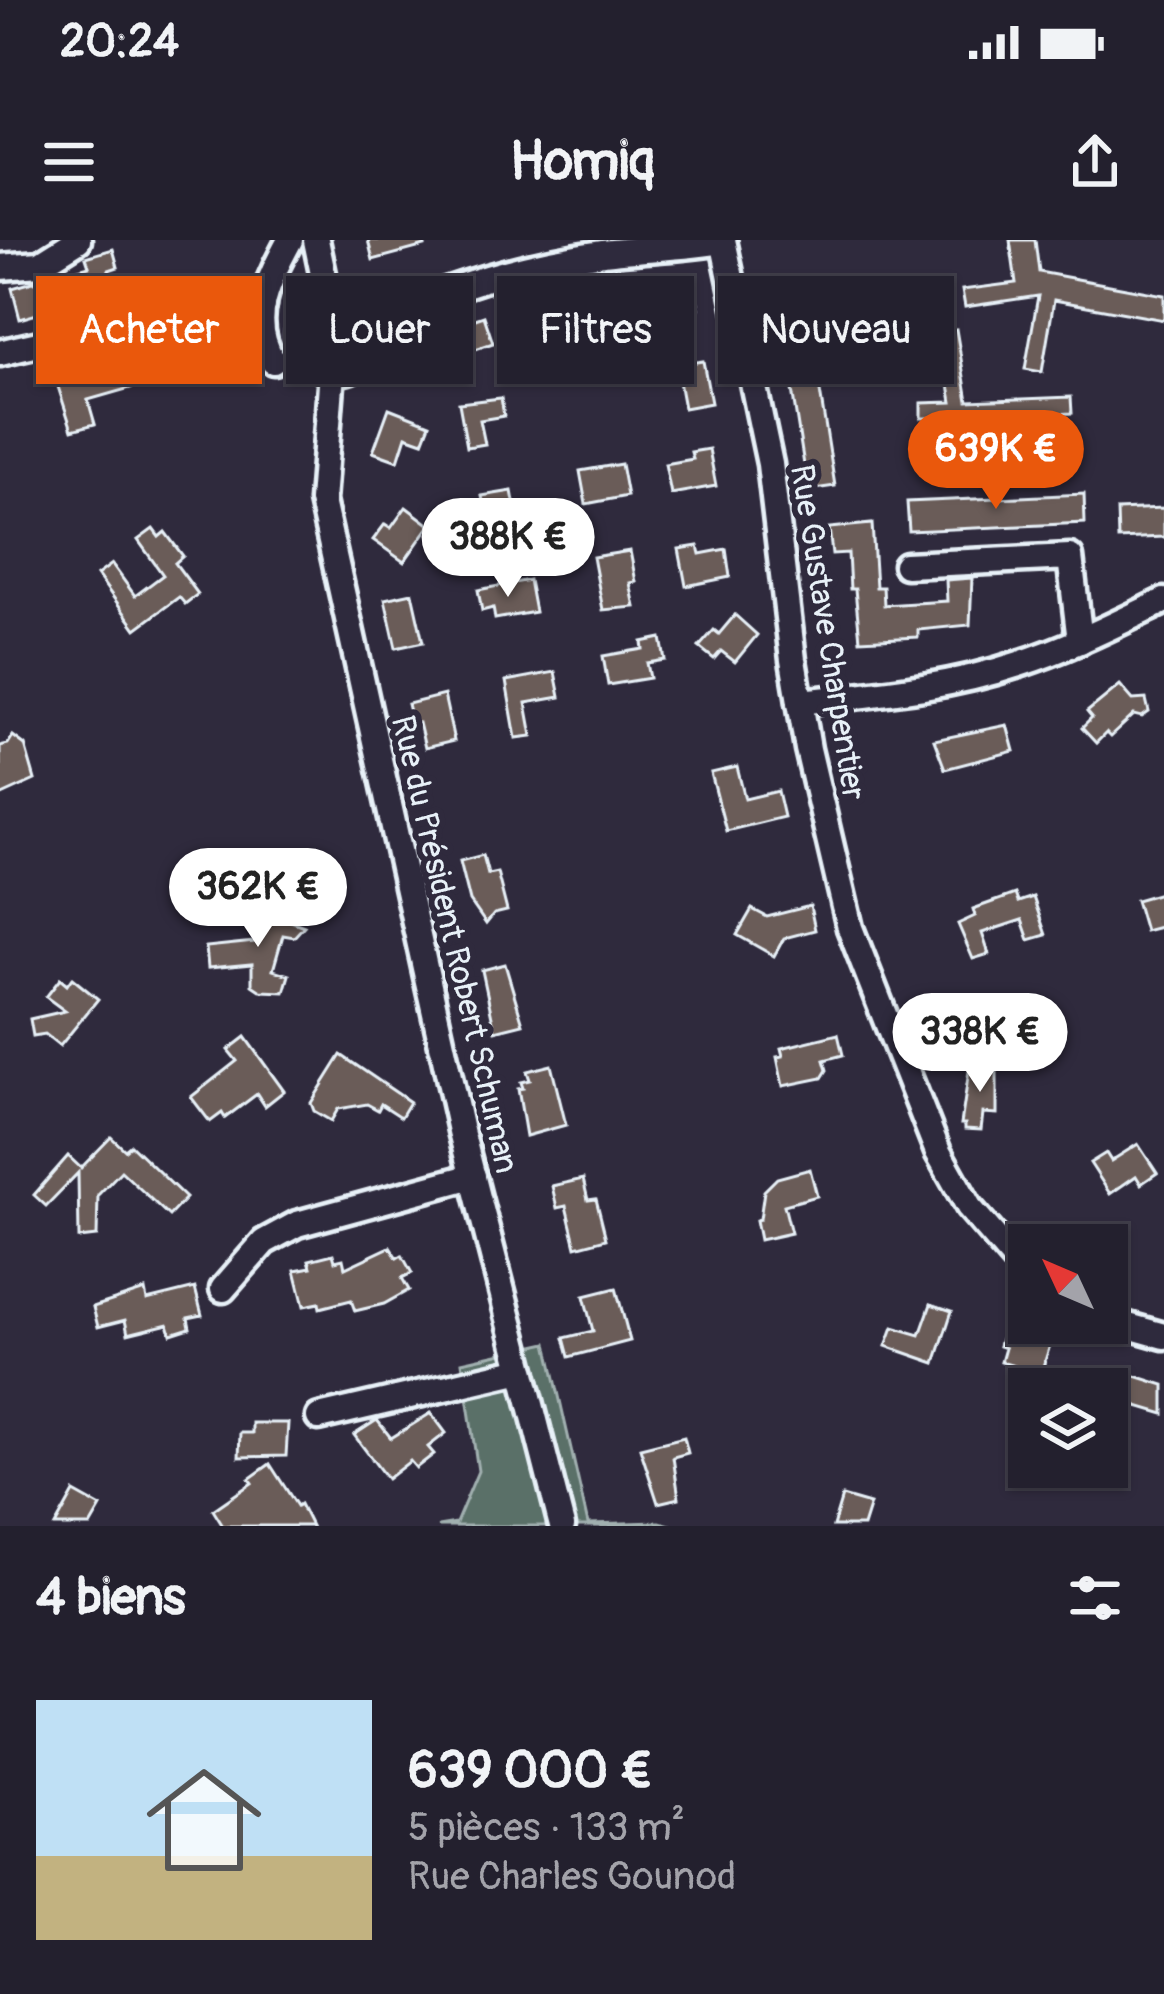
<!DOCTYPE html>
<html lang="fr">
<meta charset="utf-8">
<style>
body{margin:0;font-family:Pangolin,sans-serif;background:#2b2836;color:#f1f3f6;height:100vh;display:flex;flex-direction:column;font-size:45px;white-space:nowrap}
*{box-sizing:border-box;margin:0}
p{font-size:39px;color:#a3a3aa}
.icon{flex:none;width:66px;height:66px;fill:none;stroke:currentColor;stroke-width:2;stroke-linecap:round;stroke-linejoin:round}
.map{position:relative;height:1286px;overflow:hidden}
.side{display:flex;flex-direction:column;background:#23202e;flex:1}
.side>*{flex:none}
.top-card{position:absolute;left:36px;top:36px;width:1092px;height:108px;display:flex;gap:24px}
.needle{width:78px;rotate:314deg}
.controls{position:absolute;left:1008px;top:984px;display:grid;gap:24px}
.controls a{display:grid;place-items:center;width:120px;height:120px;border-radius:0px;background:#23202e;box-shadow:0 3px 9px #0004,0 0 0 3px #403e4a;font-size:60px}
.price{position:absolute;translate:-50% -102px;padding:0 27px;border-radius:42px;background:#fff;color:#222;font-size:39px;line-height:78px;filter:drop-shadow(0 3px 6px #0008)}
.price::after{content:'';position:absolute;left:50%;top:72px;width:36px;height:27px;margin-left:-18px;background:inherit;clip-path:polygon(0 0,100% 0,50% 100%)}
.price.current{background:#ea580c;color:#fff}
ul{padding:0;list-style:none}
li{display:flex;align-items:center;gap:36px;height:300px;padding:0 36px}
li span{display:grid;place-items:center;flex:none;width:336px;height:240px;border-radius:0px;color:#555}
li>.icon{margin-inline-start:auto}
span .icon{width:144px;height:144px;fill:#fffc;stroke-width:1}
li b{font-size:51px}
h2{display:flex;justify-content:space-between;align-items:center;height:144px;padding:0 36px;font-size:51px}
.chip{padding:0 42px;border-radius:0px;background:#23202e;box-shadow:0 3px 9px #0004,0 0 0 3px #403e4a;font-size:42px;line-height:108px}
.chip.current{background:#ea580c;color:#fff}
.status{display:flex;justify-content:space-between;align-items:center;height:84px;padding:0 60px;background:#23202e;direction:ltr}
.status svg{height:33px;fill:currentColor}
header{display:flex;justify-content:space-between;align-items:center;height:156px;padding:0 36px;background:#23202e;font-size:54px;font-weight:800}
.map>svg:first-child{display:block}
.green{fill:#5a6f68;stroke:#a1b0b0;stroke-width:3}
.building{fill:#6a5b58;stroke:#e8f1f8;stroke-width:3}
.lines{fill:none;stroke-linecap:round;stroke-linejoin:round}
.minor-casing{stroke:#e8f1f8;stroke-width:33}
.minor{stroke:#2f2a3d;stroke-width:24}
.labels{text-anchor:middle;stroke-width:12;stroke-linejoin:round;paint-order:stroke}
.street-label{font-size:33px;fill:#e8f1f8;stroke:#2f2a3d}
</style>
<div class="status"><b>20:24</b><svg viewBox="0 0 49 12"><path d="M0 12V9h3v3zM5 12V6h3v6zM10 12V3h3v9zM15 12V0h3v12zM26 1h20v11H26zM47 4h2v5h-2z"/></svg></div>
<header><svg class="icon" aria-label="menu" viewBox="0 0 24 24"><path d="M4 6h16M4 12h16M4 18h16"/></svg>Homiq<svg class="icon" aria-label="share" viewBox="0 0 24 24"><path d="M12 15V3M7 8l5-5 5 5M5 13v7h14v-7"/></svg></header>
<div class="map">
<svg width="1164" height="1286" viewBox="0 0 1164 1286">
<rect width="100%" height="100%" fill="#2f2a3d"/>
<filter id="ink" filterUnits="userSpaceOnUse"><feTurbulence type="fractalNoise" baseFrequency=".00833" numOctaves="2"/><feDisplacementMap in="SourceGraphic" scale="24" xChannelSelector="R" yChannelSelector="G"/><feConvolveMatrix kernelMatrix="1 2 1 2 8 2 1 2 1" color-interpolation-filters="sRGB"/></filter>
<g filter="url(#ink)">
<!-- green -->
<path class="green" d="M547 1103 588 1284 660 1282 674 1286H438L456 1283 478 1231 462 1122Z"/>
<!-- building -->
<g class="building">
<path d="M368 0H424L425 6 373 20Z"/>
<path d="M1010 0H1035L1039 32 1164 55V80L1054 60 1042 132 1025 129 1038 56 965 67 962 50 1016 43Z"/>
<path d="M113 9 118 27 109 30 113 45 70 57 72 64 20 79 12 48 89 26 86 17Z"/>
<path d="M654 38 655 45 693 38 699 68 659 75 656 61 639 64 634 42Z"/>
<path d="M803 44 835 246 808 250 776 49Z"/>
<path d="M602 46 607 72 557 81 552 55Z"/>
<path d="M484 76 493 103 455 116 446 89Z"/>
<path d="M956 89 968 161 1071 157 1072 173 971 178 973 190 957 192 955 178H921V163L952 162 940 91Z"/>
<path d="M70 115 76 138 145 119 151 142 88 160 95 184 72 190 49 119Z"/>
<path d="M703 121 711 163 684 168 676 125Z"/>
<path d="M501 158 504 176 480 180 485 204 467 207 459 163Z"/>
<path d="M389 168 430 184 423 202 406 196 398 221 373 212Z"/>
<path d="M709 209 716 246 671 254 665 224 693 219 691 212Z"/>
<path d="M621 224 627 256 586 264 580 231Z"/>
<path d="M512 251 518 283 488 288 482 256Z"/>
<path d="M1084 254 1085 283 909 291 907 262Z"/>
<path d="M406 267 430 285 404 322 373 300 385 284 391 288Z"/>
<path d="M1164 268V297L1118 299 1117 270Z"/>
<path d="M872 284 876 347H883L884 365 947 361 946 340 972 338 970 385 918 390V397L860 400 855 349H850L848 313 832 314 829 288Z"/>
<path d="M153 289 159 297 165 292 183 316 175 323 198 354 185 364 179 357 136 389 97 335 112 324 135 356 163 335 138 300Z"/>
<path d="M698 306 700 314 726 309 730 337 686 346 679 309Z"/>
<path d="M630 311 636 342 630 343 635 367 603 370 593 317Z"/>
<path d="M529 340 535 372 495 379 493 368 482 371 478 350Z"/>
<path d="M412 353 423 402 396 408 385 359Z"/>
<path d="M735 375 757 395 735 422 721 411 714 419 699 407 714 390 719 394Z"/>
<path d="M661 398 665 420 647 423 650 438 608 445 603 416 643 409 642 402Z"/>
<path d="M555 432 560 457 526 463 532 496 516 498 506 441Z"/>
<path d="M1120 445 1133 460 1146 459 1149 472 1142 477 1134 475 1110 497 1106 493 1096 503 1082 488 1092 478 1087 472Z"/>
<path d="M444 455 454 501 425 508 419 483 413 484 408 464Z"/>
<path d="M1007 485 1014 511 945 529 934 500Z"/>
<path d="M13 496 25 505 35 540 0 556V506L8 504Z"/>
<path d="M737 527 745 559 778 551 784 577 726 591 711 533Z"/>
<path d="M483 615 488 634 497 632 507 671 494 674 486 684 470 661 460 621Z"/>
<path d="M1164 652V686L1145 691 1136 660Z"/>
<path d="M1015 654 1018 662 1033 657 1046 695 1029 700 1022 680 982 693 989 714 973 719 958 684 975 676 973 669Z"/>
<path d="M810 666 815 690 784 698 774 716 737 695 752 669 767 677Z"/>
<path d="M243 672 280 673V677L304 686 294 697 283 695 273 730 289 735 284 752 261 751 252 745V724L208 728 206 707 254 702 258 688 240 684Z"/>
<path d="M505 724 523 784 495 791 482 730Z"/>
<path d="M72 738 98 759 60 806 45 794 33 796 30 779 65 771 46 757 60 739 67 745Z"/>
<path d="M838 794 843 815 824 820 827 830 822 838 783 846 777 817 783 816 781 808Z"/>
<path d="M245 797 284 851 265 866 257 854 225 878 222 873 210 882 191 857 237 821 228 810Z"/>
<path d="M341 815 410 862 401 877 381 864 378 870 367 864 338 869 331 881 314 871 311 863Z"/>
<path d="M970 824 997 826V874L983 873 981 890 965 889V884H961Z"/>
<path d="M551 825 566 885 526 896 518 849 523 848 521 842 530 840 527 831Z"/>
<path d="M111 897 125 910 131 905 186 958 169 976 121 931 98 955 97 996 79 998 78 933 46 966 34 955 68 916 81 928Z"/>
<path d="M1138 904 1157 933 1141 944 1136 936 1110 954 1090 923 1106 913 1111 921Z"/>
<path d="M810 929 817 956 784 965 791 993 760 1000 756 980 760 979 764 951 777 938Z"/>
<path d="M583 939 588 960 596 959 606 999 576 1007 566 966 557 968 552 946Z"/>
<path d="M390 1007 397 1018 402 1015 412 1033 402 1038 409 1050 384 1064 355 1071 351 1060 320 1068 319 1063 304 1066 295 1030 311 1027 309 1020 333 1014 335 1021 343 1019 345 1028Z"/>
<path d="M195 1048 202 1075 188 1078 190 1088 171 1094 168 1084 128 1094 125 1080 98 1087 93 1067 145 1050 147 1060Z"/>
<path d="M616 1048 630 1101 569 1117 564 1098 593 1091 584 1056Z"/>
<path d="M931 1064 952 1071 935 1123 886 1106 893 1087 920 1095Z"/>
<path d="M1005 1084 1026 1090 1023 1097 1050 1105 1041 1134 1001 1122 1005 1108 999 1106Z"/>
<path d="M1110 1128 1164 1145V1174L1107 1157V1149H1103Z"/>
<path d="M431 1173 446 1193 428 1207 434 1214 416 1228 410 1221 387 1239 354 1195 377 1180 391 1198Z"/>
<path d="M252 1183H288L286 1216 239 1217 240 1193H252Z"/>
<path d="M684 1197 688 1213 673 1217 679 1258 658 1263 640 1208Z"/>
<path d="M270 1224 297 1266 300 1264 311 1286H223L213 1270 252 1243 249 1239Z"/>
<path d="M74 1252 101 1267 90 1286H55Z"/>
<path d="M842 1256 870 1264 863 1286H833Z"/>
</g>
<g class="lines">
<!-- minor casing -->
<g class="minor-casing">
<g id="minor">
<path d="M316 0 328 58"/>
<path d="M723 0 770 224 793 420 808 509 850 688 938 912 969 967 1029 1036"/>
<path d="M0 27 40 24 78 0"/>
<circle cx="336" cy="95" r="37"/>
<path d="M371 81C445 48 523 24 603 13 643 8 683 8 723 1"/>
<path d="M0 113C87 91 175 83 263 65"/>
<path d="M273 121C247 80 269 39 290 0"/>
<path d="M332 132 322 261 461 891 562 1286"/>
<path d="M906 325 1070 317 1080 401"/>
<path d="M800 462C874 454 948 448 1019 424 1069 408 1116 384 1164 361"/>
<path d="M223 1049 264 1002 297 984 473 936"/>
<path d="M1107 1080 1164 1096"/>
<path d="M319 1177 522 1130"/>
</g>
</g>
<!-- minor -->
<use href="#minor" class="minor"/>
</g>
</g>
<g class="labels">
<!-- street labels -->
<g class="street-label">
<text transform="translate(829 392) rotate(81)" y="12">Rue Gustave Charpentier</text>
<text transform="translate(456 704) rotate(77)" y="12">Rue du Président Robert Schuman</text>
</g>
</g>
</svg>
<div class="controls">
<a><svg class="needle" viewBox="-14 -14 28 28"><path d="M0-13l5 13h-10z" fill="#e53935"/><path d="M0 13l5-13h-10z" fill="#a3a3aa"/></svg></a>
<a><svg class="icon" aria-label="layers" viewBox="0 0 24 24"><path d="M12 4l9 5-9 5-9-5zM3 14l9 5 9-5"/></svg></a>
</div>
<b class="price current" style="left:996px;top:272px">639K €</b>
<b class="price" style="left:508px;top:360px">388K €</b>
<b class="price" style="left:258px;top:710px">362K €</b>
<b class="price" style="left:980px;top:855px">338K €</b>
<div class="top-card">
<a class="chip current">Acheter</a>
<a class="chip">Louer</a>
<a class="chip">Filtres</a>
<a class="chip">Nouveau</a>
</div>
</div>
<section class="side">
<h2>4 biens<svg class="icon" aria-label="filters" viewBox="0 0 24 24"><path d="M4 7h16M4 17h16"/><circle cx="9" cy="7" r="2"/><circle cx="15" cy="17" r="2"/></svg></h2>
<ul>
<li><span style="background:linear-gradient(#bfe0f5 65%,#c2b280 0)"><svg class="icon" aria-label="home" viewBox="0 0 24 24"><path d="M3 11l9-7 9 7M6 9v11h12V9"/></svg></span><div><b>639 000 €</b><p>5 pièces · 133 m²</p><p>Rue Charles Gounod</p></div></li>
</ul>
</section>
